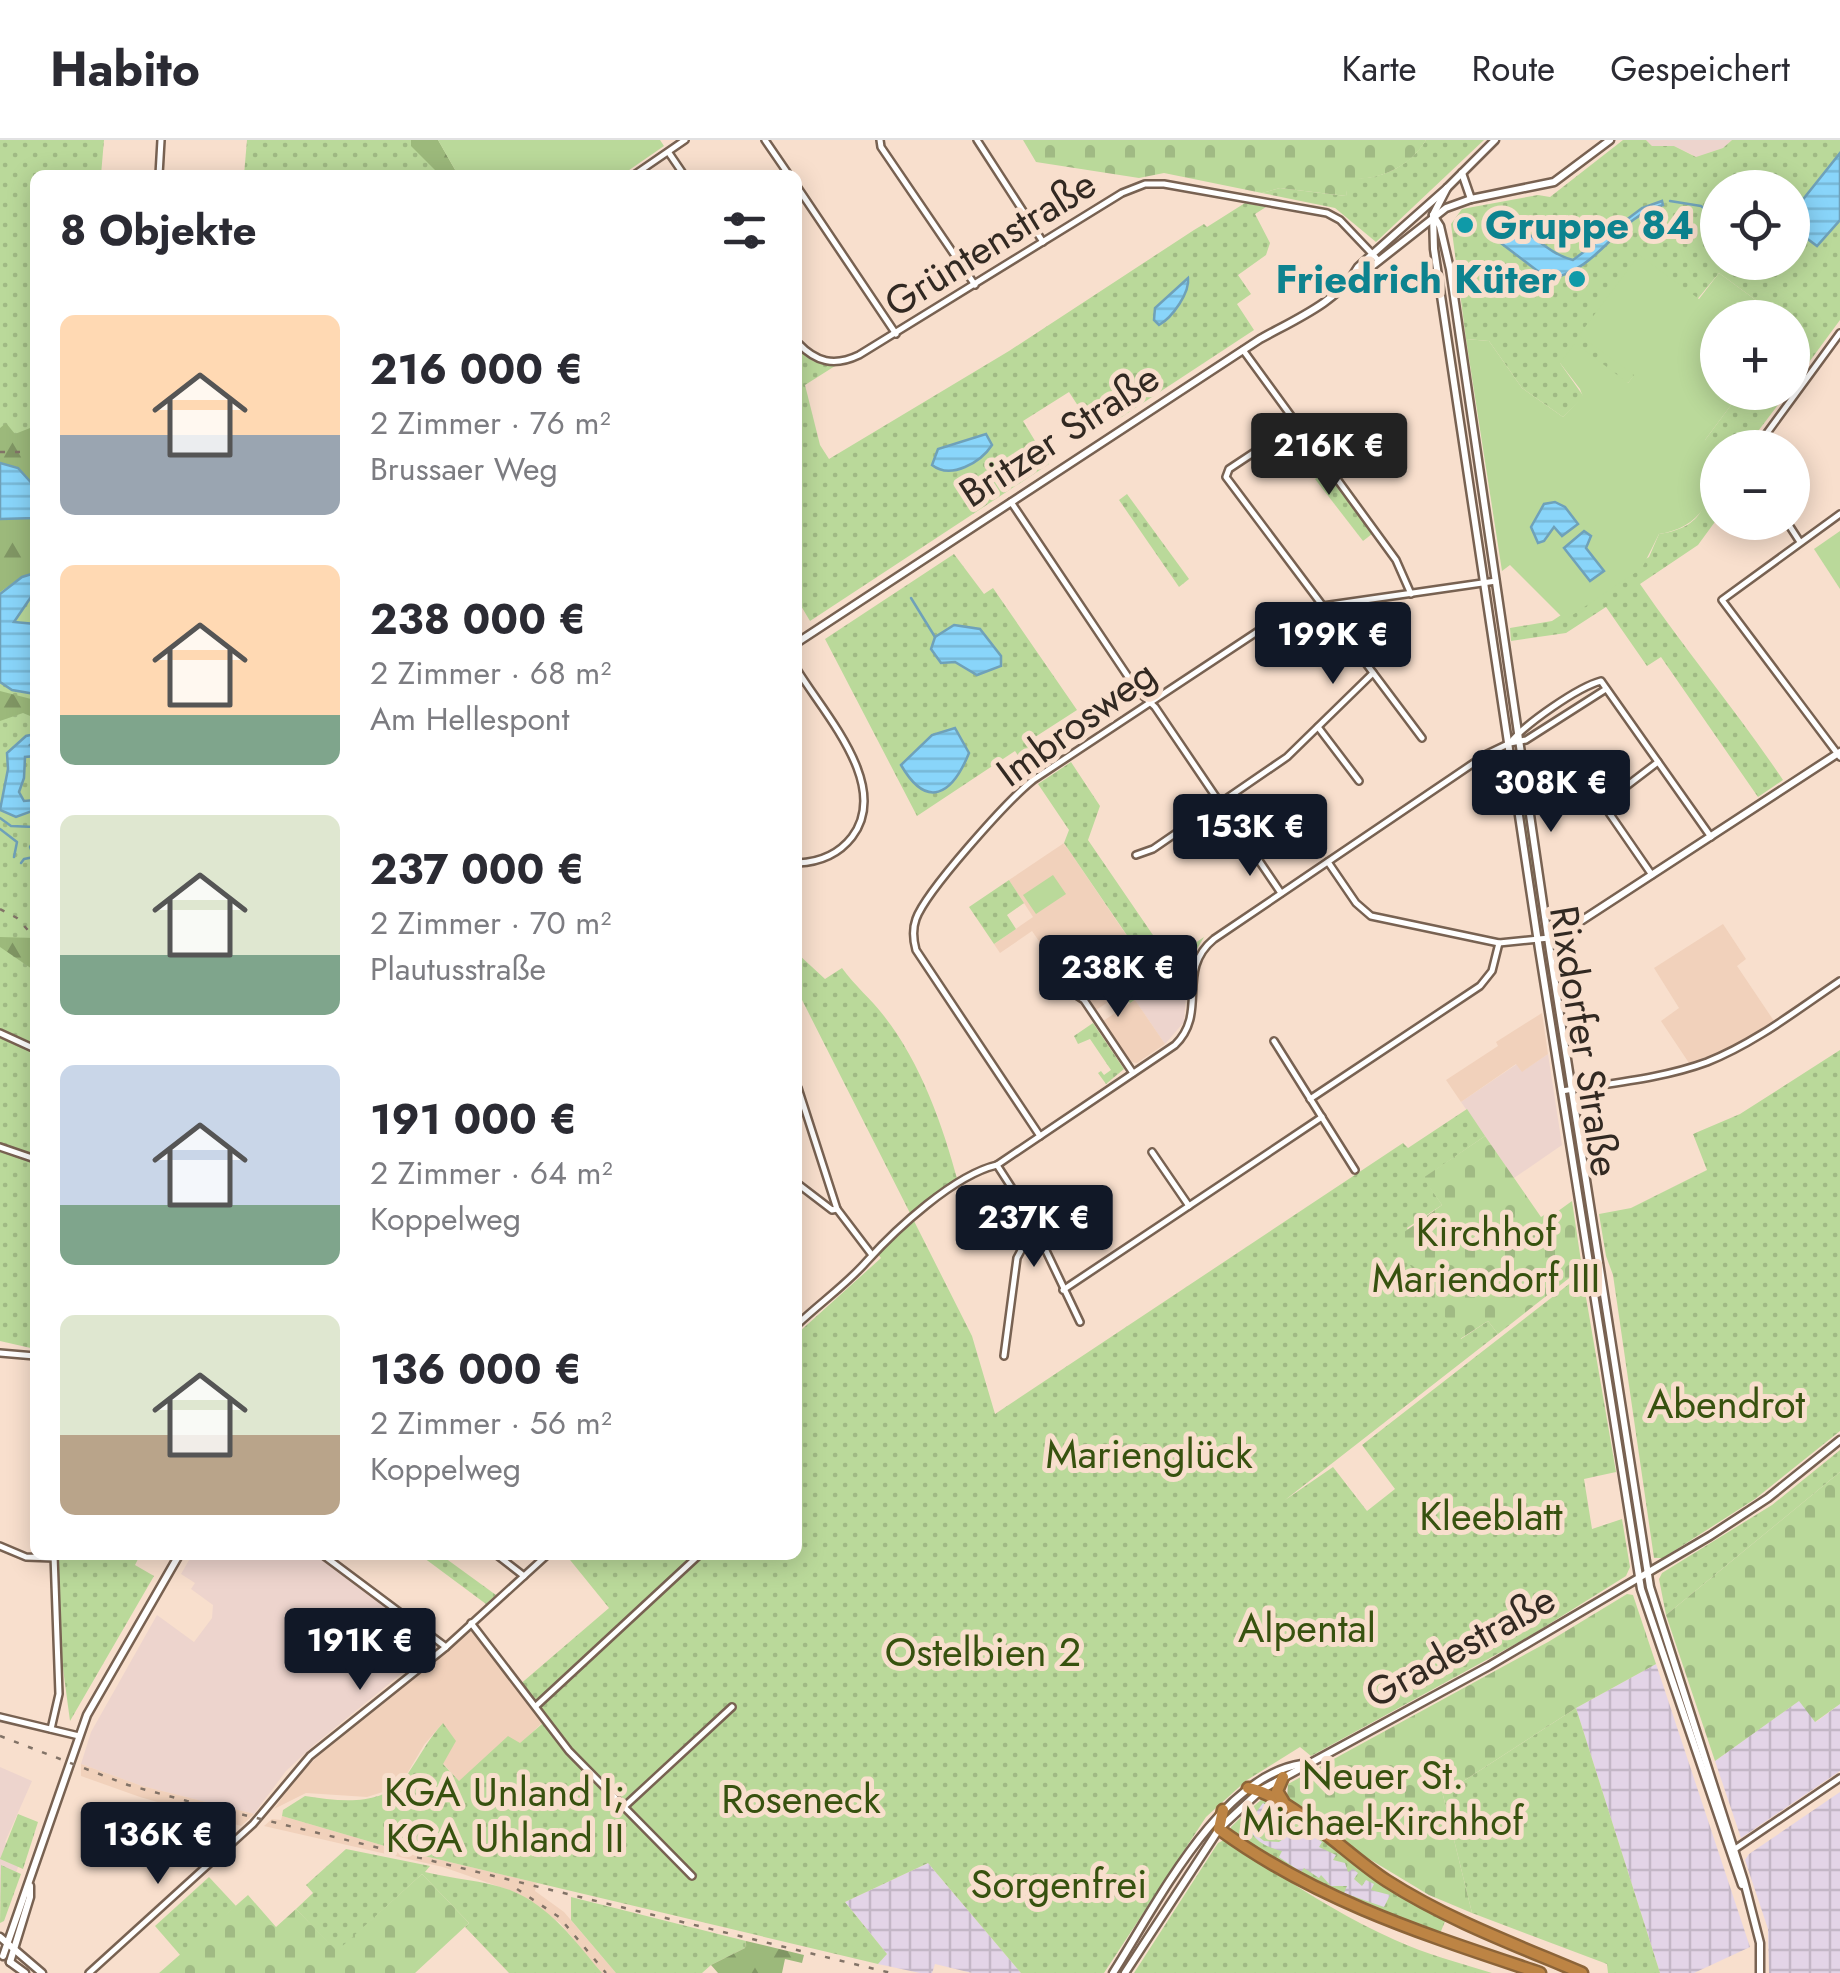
<!DOCTYPE html>
<html lang="de">
<meta charset="utf-8">
<style>
body{margin:0;font-family:Jost,sans-serif;background:#f2f2f3;color:#2b2b33;height:100vh;display:flex;flex-direction:column;font-size:38px;white-space:nowrap}
*{box-sizing:border-box;margin:0}
p{font-size:32px;color:#7c7c81}
.icon{flex:none;width:55px;height:55px;fill:none;stroke:currentColor;stroke-width:2;stroke-linecap:round;stroke-linejoin:round}
.map{position:relative;flex:1;overflow:hidden}
.panel{position:absolute;left:30px;top:30px;width:772px;height:1390px;display:flex;flex-direction:column;background:#fff;border-radius:15px;box-shadow:0 5px 25px #0003}
.panel>*{flex:none}
.buttons{position:absolute;left:1700px;top:30px;display:grid;gap:20px}
.buttons a{display:grid;place-items:center;width:110px;height:110px;border-radius:50%;background:#fff;box-shadow:0 5px 25px #0003;font-size:50px}
.price{position:absolute;translate:-50% -85px;padding:0 22px;border-radius:10px;background:#111827;color:#fff;font-size:32px;line-height:65px;filter:drop-shadow(0 2px 5px #0008)}
.price::after{content:'';position:absolute;left:50%;top:60px;width:30px;height:22px;margin-left:-15px;background:inherit;clip-path:polygon(0 0,100% 0,50% 100%)}
.price.current{background:#222;color:#fff}
ul{padding:0;list-style:none}
li{display:flex;align-items:center;gap:30px;height:250px;padding:0 30px}
li span{display:grid;place-items:center;flex:none;width:280px;height:200px;border-radius:15px;color:#555}
li>.icon{margin-inline-start:auto}
span .icon{width:120px;height:120px;fill:#fffc;stroke-width:1}
li b{font-size:42px}
h2{display:flex;justify-content:space-between;align-items:center;height:120px;padding:0 30px;font-size:42px}
header{display:flex;align-items:center;gap:60px;box-sizing:border-box;height:140px;padding:0 50px;background:#fff;border-bottom:2px solid #e1e1e2}
header strong{font-size:48px}
nav{display:flex;gap:55px;margin-inline-start:auto;font-size:35px}
.map>svg:first-child{display:block}
.commercial{fill:#edd4cd}
.industrial{fill:url(#industrial-grid)}
.built{fill:#f1d1bb}
.green{fill:url(#green-dots);fill-rule:evenodd}
.forest{fill:url(#forest-firs)}
.cemetery{fill:url(#cemetery-stones)}
.pitch{fill:#bad99a}
.water{fill:url(#water-rules);stroke:#6fa1b9;stroke-width:2.5}
.lines{fill:none;stroke-linecap:round;stroke-linejoin:round}
.stream{stroke:#6fa1b9;stroke-width:2.5}
.street-casing{stroke:#786252;stroke-width:10}
.secondary-casing{stroke:#786252;stroke-width:11}
.highway-casing{stroke:#8c6438;stroke-width:15}
.street{stroke:#fff;stroke-width:5}
.secondary{stroke:#fff;stroke-width:6}
.highway{stroke:#bd8444;stroke-width:10}
.rail{stroke:#827367;stroke-width:2.5;stroke-dasharray:5 10;stroke-linecap:butt}
.culture-dot{fill:#0f9aa8;stroke:#f8dfcd;stroke-width:4}
.labels{text-anchor:middle;stroke-width:10;stroke-linejoin:round;paint-order:stroke}
.culture-label{font-size:40px;font-weight:bold;fill:#0d838f;stroke:#f8dfcd;text-anchor:start}
.street-label{font-size:40px;fill:#322922;stroke:#f8dfcd}
.park-label{font-size:40px;fill:#37520f;stroke:#f8dfcd}
</style>
<header>
<strong>Habito</strong>
<nav><a>Karte</a><a>Route</a><a>Gespeichert</a></nav>
</header>
<div class="map">
<svg width="1840" height="1833" viewBox="0 0 1840 1833">
<defs>
<pattern id="industrial-grid" width="8" height="8" patternUnits="userSpaceOnUse" patternTransform="scale(2.5)"><rect width="8" height="8" fill="#e3d4e7"/><path d="M0 4h8M4 0v8" fill="none" stroke="#c3b6c6"/></pattern>
<pattern id="green-dots" width="8" height="8" patternUnits="userSpaceOnUse" patternTransform="scale(2.5)"><rect width="8" height="8" fill="#bad99a"/><path d="M2 2h.1M6 6h.1" fill="none" stroke="#a0ba84" stroke-width="1.8" stroke-linecap="round"/></pattern>
<pattern id="forest-firs" width="22" height="20" patternUnits="userSpaceOnUse" patternTransform="scale(2.5)"><rect width="22" height="20" fill="#9cb97b"/><path d="M5 1l3.5 6h-7zM16 11l3.5 6h-7z" fill="#809664"/></pattern>
<pattern id="cemetery-stones" width="16" height="16" patternUnits="userSpaceOnUse" patternTransform="scale(2.5)"><rect width="16" height="16" fill="#bad99a"/><path d="M2 7V4a2 2 0 0 1 4 0v3zM10 15v-3a2 2 0 0 1 4 0v3z" fill="#a0ba84"/></pattern>
<pattern id="water-rules" width="6" height="5" patternUnits="userSpaceOnUse" patternTransform="scale(2.5)"><rect width="6" height="5" fill="#89d5fa"/><path d="M0 2.5h6" fill="none" stroke="#77b7d6"/></pattern>
</defs>
<rect width="100%" height="100%" fill="#f8dfcd"/>
<!-- commercial -->
<g class="commercial">
<path d="M1646 0H1732L1723 8 1697 17 1674 6H1652Z"/>
<path d="M1188 824 1184 882 1165 904 1135 860Z"/>
<path d="M1548 914 1562 1005 1514 1038 1461 962 1517 924 1523 931Z"/>
<path d="M192 1415H320L439 1503 314 1605 286 1631 254 1674 142 1646 81 1624 91 1592 157 1475 194 1502 212 1478 213 1465 191 1449 195 1443 181 1434Z"/>
<path d="M0 1627 32 1641 5 1702 22 1715 7 1760 0 1761Z"/>
</g>
<!-- industrial -->
<g class="industrial">
<path d="M1656 1524 1750 1807 1694 1833H1660L1576 1568Z"/>
<path d="M1800 1560 1816 1582 1840 1564V1631L1741 1698 1715 1621Z"/>
<path d="M1840 1652V1833H1769L1768 1789 1745 1720 1749 1714Z"/>
<path d="M1261 1660 1327 1701 1368 1733 1439 1796 1336 1755 1231 1687Z"/>
<path d="M928 1723 1021 1833H972L935 1824 932 1833H920L878 1824 887 1814 845 1762Z"/>
</g>
<!-- built -->
<g class="built">
<path d="M1064 703 1152 833 1096 870 1075 839 1068 843 1032 791 1000 813 994 804 1033 777 1009 740Z"/>
<path d="M1723 784 1746 819 1737 826 1774 881 1725 910 1689 923 1661 881 1679 868 1654 828Z"/>
<path d="M1135 860 1165 904 1137 923 1131 922 1103 881Z"/>
<path d="M1542 873 1548 914 1522 932 1516 924 1461 962 1446 940 1498 906 1496 902Z"/>
<path d="M472 1491 542 1583 520 1604 459 1642 443 1623 455 1601 442 1584 424 1605 404 1639 389 1650 367 1657 306 1653 274 1669 296 1638 322 1612Z"/>
<path d="M81 1624 142 1646 254 1674 241 1686 140 1657 81 1636Z"/>
<path d="M282 1676 395 1709 537 1743 535 1751 564 1772 616 1833H602L560 1783 517 1753 443 1727 264 1686 272 1679 281 1680Z"/>
</g>
<!-- green -->
<g class="green">
<path d="M0 0H104L101 35H35V1209L0 1201Z"/>
<path d="M247 0H438L458 35H244Z"/>
<path d="M1426 0H1484L1376 102 1335 68 1262 53 1280 48 1346 56 1348 38C1380 41 1409 27 1426 0Z"/>
<path d="M1623 0H1646L1652 6H1674L1696 17 1723 8 1732 0H1840V180L1793 244 1792 178 1779 177 1719 133 1628 243 1560 223 1584 257 1563 277 1522 248 1489 201 1466 199 1451 84 1462 69 1538 55 1550 57ZM1718 48H1792V122H1718Z"/>
<path d="M1245 63 1266 67 1255 74 1270 103 1266 115 1238 135 1251 154 1237 164 1254 190 1117 280 1103 258 1082 272 1069 252 1023 281 1049 324 810 481 798 461V209L813 221 835 226 805 245 820 305 829 319 1009 211 1194 90 1204 84 1207 87Z"/>
<path d="M1740 253H1787L1746 307 1718 308 1717 379 1698 405 1640 444C1686 511 1738 573 1783 640L1758 657 1661 517 1647 526 1606 467 1566 493 1511 501 1510 488 1552 481 1649 417 1659 394C1717 386 1709 345 1705 300Z"/>
<path d="M1326 331 1372 394 1363 401 1315 339Z"/>
<path d="M1127 354 1189 439 1179 447 1119 360Z"/>
<path d="M954 414 984 454 993 448 1077 570 1032 599 1047 622 1031 633 1015 611 917 676 825 499Z"/>
<path d="M1519 613 1542 772 1539 773 1514 616Z"/>
<path d="M1071 622 1100 666 1088 700 1170 820 1204 797 1188 824 1130 863 1122 853 1152 832 1064 703 1069 690 1038 644Z"/>
<path d="M1009 740 1024 763 1007 775 1016 789 994 804 969 767Z"/>
<path d="M798 814 825 839 842 828C855 846 871 859 884 876 921 923 943 986 958 1042L912 1077 798 852Z"/>
<path d="M1093 883 1124 929 1106 944 1098 933 1101 931 1104 935 1111 930 1090 899 1078 904 1074 896Z"/>
<path d="M1840 910V1291L1755 1359 1663 1418H1654L1613 1135 1606 1116 1599 1074 1631 1068 1707 1030 1693 994 1740 974Z"/>
<path d="M1467 969 1485 996 1424 1038 1442 1065 1407 1088 1461 1199 1488 1181 1498 1194 1285 1360 1333 1327 1367 1371 1395 1349 1362 1305 1582 1134 1616 1332 1584 1339 1592 1389 1622 1379 1630 1427 1626 1436 1530 1496 1311 1616 1300 1607 1247 1640 1206 1677 1104 1833H1021L928 1723 845 1762 887 1814 878 1824 395 1709 282 1676 283 1670 305 1656C340 1661 383 1668 407 1635 420 1616 427 1601 443 1583L456 1601 443 1624 459 1641 508 1596 520 1603 542 1584 518 1546 609 1468 566 1415H798V1193L881 1118 877 1113 914 1081 972 1196 995 1274 1403 1003 1408 1008Z"/>
<path d="M1588 1091H1591L1642 1423 1634 1384Z"/>
<path d="M1840 1310V1332L1666 1475 1659 1439 1662 1433 1772 1365Z"/>
<path d="M57 1415H140L135 1425 154 1436 70 1581 60 1506Z"/>
<path d="M420 1415H441L496 1455 486 1464Z"/>
<path d="M1576 1568 1660 1833H1608L1607 1824 1472 1773 1442 1651 1465 1640Z"/>
<path d="M1261 1660 1271 1661 1368 1733 1446 1779 1439 1796 1306 1740 1231 1692V1687L1244 1674C1251 1698 1259 1705 1282 1711L1279 1717 1301 1732 1304 1728 1319 1738 1321 1735 1331 1746H1347L1344 1753 1384 1767 1390 1755 1371 1750 1374 1744 1366 1740 1362 1746 1354 1739 1358 1733 1353 1729 1348 1732 1345 1723 1333 1720 1336 1715 1319 1707 1322 1702 1300 1687 1279 1702 1264 1701 1259 1697V1684L1263 1686 1274 1670 1263 1663 1252 1678 1249 1670Z"/>
<path d="M18 1674 38 1682 23 1729 0 1719Z"/>
<path d="M1226 1699C1280 1736 1334 1773 1395 1800 1426 1814 1459 1823 1492 1833H1134L1218 1703Z"/>
<path d="M346 1709 430 1726 425 1732C452 1739 483 1740 510 1750 550 1766 575 1801 602 1833H509L465 1787 469 1783 422 1734 337 1812 296 1769 313 1753 306 1745Z"/>
<path d="M1 1725 21 1734 4 1781 0 1783Z"/>
<path d="M209 1737 236 1766 181 1816 155 1786Z"/>
<path d="M571 1757 746 1801 745 1808 711 1825 702 1833H616L571 1780Z"/>
</g>
<!-- forest -->
<g class="forest">
<path d="M411 0H438L458 35H440L411 6Z"/>
<path d="M6 283 15 294 35 286V347C26 335 15 325 0 323V288Z"/>
<path d="M26 376 35 378V433L22 437 0 452V379Z"/>
<path d="M0 551 35 560V578L23 573 0 581Z"/>
<path d="M0 797 35 798V831L0 807Z"/>
<path d="M746 1801 804 1815 802 1823 785 1819 782 1833H718L711 1825 745 1808Z"/>
</g>
<!-- cemetery -->
<g class="cemetery">
<path d="M1023 0H1426C1409 28 1380 40 1349 39L1346 56 1280 48 1262 53 1164 33 1139 38 1036 22Z"/>
<path d="M1485 996 1541 1077 1551 1071 1554 1074 1572 1061 1582 1128 1498 1194 1488 1181 1460 1199 1393 1100 1442 1065 1423 1038Z"/>
<path d="M1840 1332V1564L1815 1582 1799 1561 1715 1621 1666 1475Z"/>
<path d="M1627 1454 1633 1455 1656 1524 1576 1568 1465 1640 1442 1651 1472 1773 1429 1755 1361 1714 1287 1658 1288 1644 1548 1502Z"/>
<path d="M422 1734 469 1783 415 1833H159L248 1755 276 1787 296 1769 337 1811Z"/>
</g>
<!-- pitch -->
<g class="pitch">
<path d="M438 0H660L664 6 622 35H458Z"/>
<path d="M1639 115 1699 159 1719 133 1779 177 1718 178V252L1740 253 1705 300 1717 309C1709 320 1713 327 1712 340 1711 371 1688 390 1659 394L1642 428 1568 478 1564 474 1561 476 1510 425 1502 431 1466 199 1489 201 1522 248 1563 277 1583 257 1580 249 1560 223 1575 203 1628 243 1634 235 1579 195Z"/>
<path d="M1840 391V449L1814 409Z"/>
<path d="M1053 735 1066 754 1036 774 1023 755Z"/>
</g>
<!-- water -->
<g class="water">
<path d="M1840 13V80L1817 106 1793 88V72Z"/>
<path d="M1662 61 1663 65C1615 78 1601 130 1548 139L1489 94 1487 89 1491 81 1497 78C1527 85 1544 113 1573 120L1642 68Z"/>
<path d="M1188 138C1190 152 1173 177 1159 185L1154 180 1155 168Z"/>
<path d="M986 294 992 305C981 322 951 340 932 325L938 309Z"/>
<path d="M0 323 18 328 35 347V378L0 379Z"/>
<path d="M1555 362 1565 367 1578 384 1562 396 1554 387 1544 401 1538 403 1531 387 1544 364Z"/>
<path d="M1584 391 1591 396 1586 408 1604 431 1590 441 1564 408Z"/>
<path d="M35 433V451L14 482 35 484V554L12 550 0 542V454L22 437Z"/>
<path d="M954 485 980 489 1001 516V526L977 535 955 522 941 523 931 509 935 497Z"/>
<path d="M955 588 969 613C952 655 927 670 901 625L932 595Z"/>
<path d="M35 594V601L30 605 35 608V616L25 617 24 638 19 652 24 661 35 660V670L16 677 0 670 8 629 7 613 26 596Z"/>
</g>
<g class="lines">
<!-- stream -->
<g class="stream">
<path d="M1670 61 1701 66 1718 79"/>
<path d="M911 458 935 497"/>
<path d="M0 678 11 686 35 687"/>
<path d="M0 689 17 702 14 717"/>
<path d="M21 723 24 719 34 717 30 707 35 697"/>
</g>
<!-- street casing -->
<g class="street-casing">
<g id="street">
<path d="M765 0 789 35"/>
<path d="M880 0 881 7 975 145"/>
<path d="M977 0 1043 102"/>
<path d="M669 13 684 35"/>
<path d="M159 35 161 0"/>
<path d="M634 35 685 0"/>
<path d="M798 48 896 194"/>
<path d="M798 203C816 222 834 227 859 215L1122 53 1145 44H1164L1327 73 1340 80 1379 121"/>
<path d="M1243 210 1396 420 1411 454"/>
<path d="M1297 284 1229 329 1226 337 1422 598"/>
<path d="M1756 308 1840 193"/>
<path d="M1011 362 1137 550 1155 567 1281 753"/>
<path d="M1840 374 1722 460 1840 617"/>
<path d="M1787 382 1800 402"/>
<path d="M798 531C825 575 891 646 852 697 838 715 820 722 798 723"/>
<path d="M1318 587 1359 641"/>
<path d="M1510 603C1525 584 1578 547 1601 541L1711 697"/>
<path d="M1136 715 1153 709 1287 617 1373 533"/>
<path d="M1328 722 1356 763 1371 776 1499 803 1549 798"/>
<path d="M1652 735 1603 664 1658 622"/>
<path d="M1072 852 1084 860 1133 933"/>
<path d="M0 893 35 909"/>
<path d="M1274 901 1355 1030"/>
<path d="M798 948 837 1069 872 1115"/>
<path d="M1562 951C1610 943 1661 939 1707 922 1755 903 1797 870 1840 841"/>
<path d="M1310 959 1480 846 1492 831 1499 803"/>
<path d="M1040 996 916 810C913 799 912 790 916 779 926 751 1007 661 1033 640L1272 482 1323 466 1496 441"/>
<path d="M0 1007 35 1019"/>
<path d="M1152 1012 1189 1066"/>
<path d="M997 1025 1028 1073 1080 1182"/>
<path d="M798 1044 832 1070 837 1069"/>
<path d="M1063 1150 1322 977"/>
<path d="M798 1184C820 1163 847 1144 867 1121 896 1089 954 1035 997 1025L1175 905C1209 872 1175 831 1214 799L1487 614 1510 603 1526 600 1606 549"/>
<path d="M0 1213 35 1216"/>
<path d="M1004 1216 1017 1118 1024 1105 1038 1095"/>
<path d="M0 1406 26 1417 54 1418"/>
<path d="M323 1415 446 1507"/>
<path d="M497 1415 524 1436"/>
<path d="M471 1483 569 1611 692 1736"/>
<path d="M536 1566 699 1415"/>
<path d="M0 1577 79 1596"/>
<path d="M51 1589 59 1554 54 1415"/>
<path d="M625 1666 732 1567"/>
<path d="M1735 1709 1840 1638"/>
<path d="M89 1833 253 1684 310 1616 446 1507 547 1415"/>
</g>
</g>
<!-- secondary casing -->
<g class="secondary-casing">
<g id="secondary">
<path d="M1462 33 1471 59"/>
<path d="M1447 48 1433 75 1434 109 1539 809 1641 1449 1742 1745"/>
<path d="M1433 75 1440 86 1450 129 1550 811 1650 1447 1744 1741 1760 1803V1833"/>
<path d="M1354 136 1366 131 1446 68 1471 59 1554 42 1610 0"/>
<path d="M798 502 1260 199C1292 181 1340 161 1358 127L1447 48 1495 0"/>
<path d="M1549 798 1561 794 1840 612"/>
<path d="M0 1797 42 1833"/>
<path d="M3 1816 87 1575 179 1415"/>
<path d="M10 1822 30 1757V1746"/>
<path d="M10 1822 25 1833"/>
<path d="M1113 1833C1156 1766 1219 1636 1302 1624"/>
<path d="M1125 1833 1219 1689 1261 1650 1489 1526 1710 1396 1768 1358 1840 1300"/>
</g>
</g>
<!-- highway casing -->
<g class="highway-casing">
<g id="highway">
<path d="M1248 1648C1289 1655 1349 1717 1387 1741 1448 1780 1516 1805 1582 1833"/>
<path d="M1283 1661 1277 1651 1283 1637"/>
<path d="M1223 1670 1219 1689C1317 1761 1427 1795 1540 1833"/>
</g>
</g>
<!-- street -->
<use href="#street" class="street"/>
<!-- secondary -->
<use href="#secondary" class="secondary"/>
<!-- highway -->
<use href="#highway" class="highway"/>
<!-- rail -->
<g class="rail">
<path d="M0 312H35"/>
<path d="M0 769 17 778 35 798"/>
<path d="M0 1596 128 1645 187 1661 891 1833"/>
<path d="M517 1749 559 1777 606 1833"/>
</g>
</g>
<!-- markers -->
<g class="culture-dot">
<circle cx="1465" cy="85" r="10"/>
<circle cx="1577" cy="139" r="10"/>
</g>
<g class="labels">
<!-- culture labels -->
<g class="culture-label">
<text x="1485" y="99">Gruppe 84</text>
<text x="1557" y="153" text-anchor="end">Friedrich Küter</text>
</g>
<!-- street labels -->
<g class="street-label">
<text transform="translate(990 103) rotate(-32)" y="14">Grüntenstraße</text>
<text transform="translate(1059 295) rotate(-33)" y="14">Britzer Straße</text>
<text transform="translate(1076 583) rotate(-36)" y="14">Imbrosweg</text>
<text transform="translate(1585 901) rotate(81)" y="14">Rixdorfer Straße</text>
<text transform="translate(1460 1506) rotate(-29)" y="14">Gradestraße</text>
</g>
<!-- park labels -->
<g class="park-label">
<text x="1486" y="1106">Kirchhof<tspan x="1486" dy="46">Mariendorf III</tspan></text>
<text x="1726" y="1278">Abendrot</text>
<text x="1149" y="1328">Marienglück</text>
<text x="1491" y="1390">Kleeblatt</text>
<text x="1307" y="1502">Alpental</text>
<text x="983" y="1526">Ostelbien 2</text>
<text x="1383" y="1649">Neuer St.<tspan x="1383" dy="46">Michael-Kirchhof</tspan></text>
<text x="505" y="1666">KGA Unland I;<tspan x="505" dy="46">KGA Uhland II</tspan></text>
<text x="801" y="1673">Roseneck</text>
<text x="1059" y="1758">Sorgenfrei</text>
</g>
</g>
</svg>
<div class="buttons">
<a><svg class="icon" aria-label="locate" viewBox="0 0 24 24"><circle cx="12" cy="12" r="6"/><path d="M12 2v4M12 18v4M2 12h4M18 12h4"/></svg></a>
<a>+</a>
<a>−</a>
</div>
<b class="price current" style="left:1329px;top:358px">216K €</b>
<b class="price" style="left:1333px;top:547px">199K €</b>
<b class="price" style="left:1551px;top:695px">308K €</b>
<b class="price" style="left:1250px;top:739px">153K €</b>
<b class="price" style="left:1118px;top:880px">238K €</b>
<b class="price" style="left:1034px;top:1130px">237K €</b>
<b class="price" style="left:360px;top:1553px">191K €</b>
<b class="price" style="left:158px;top:1747px">136K €</b>
<section class="panel">
<h2>8 Objekte<svg class="icon" aria-label="filters" viewBox="0 0 24 24"><path d="M4 7h16M4 17h16"/><circle cx="9" cy="7" r="2"/><circle cx="15" cy="17" r="2"/></svg></h2>
<ul>
<li><span style="background:linear-gradient(#ffd9b3 60%,#9aa5b1 0)"><svg class="icon" aria-label="home" viewBox="0 0 24 24"><path d="M3 11l9-7 9 7M6 9v11h12V9"/></svg></span><div><b>216 000 €</b><p>2 Zimmer · 76 m²</p><p>Brussaer Weg</p></div></li>
<li><span style="background:linear-gradient(#ffd9b3 75%,#7fa58c 0)"><svg class="icon" aria-label="home" viewBox="0 0 24 24"><path d="M3 11l9-7 9 7M6 9v11h12V9"/></svg></span><div><b>238 000 €</b><p>2 Zimmer · 68 m²</p><p>Am Hellespont</p></div></li>
<li><span style="background:linear-gradient(#dfe7d0 70%,#7fa58c 0)"><svg class="icon" aria-label="home" viewBox="0 0 24 24"><path d="M3 11l9-7 9 7M6 9v11h12V9"/></svg></span><div><b>237 000 €</b><p>2 Zimmer · 70 m²</p><p>Plautusstraße</p></div></li>
<li><span style="background:linear-gradient(#c9d6e8 70%,#7fa58c 0)"><svg class="icon" aria-label="home" viewBox="0 0 24 24"><path d="M3 11l9-7 9 7M6 9v11h12V9"/></svg></span><div><b>191 000 €</b><p>2 Zimmer · 64 m²</p><p>Koppelweg</p></div></li>
<li><span style="background:linear-gradient(#dfe7d0 60%,#b9a48a 0)"><svg class="icon" aria-label="home" viewBox="0 0 24 24"><path d="M3 11l9-7 9 7M6 9v11h12V9"/></svg></span><div><b>136 000 €</b><p>2 Zimmer · 56 m²</p><p>Koppelweg</p></div></li>
</ul>
</section>
</div>
